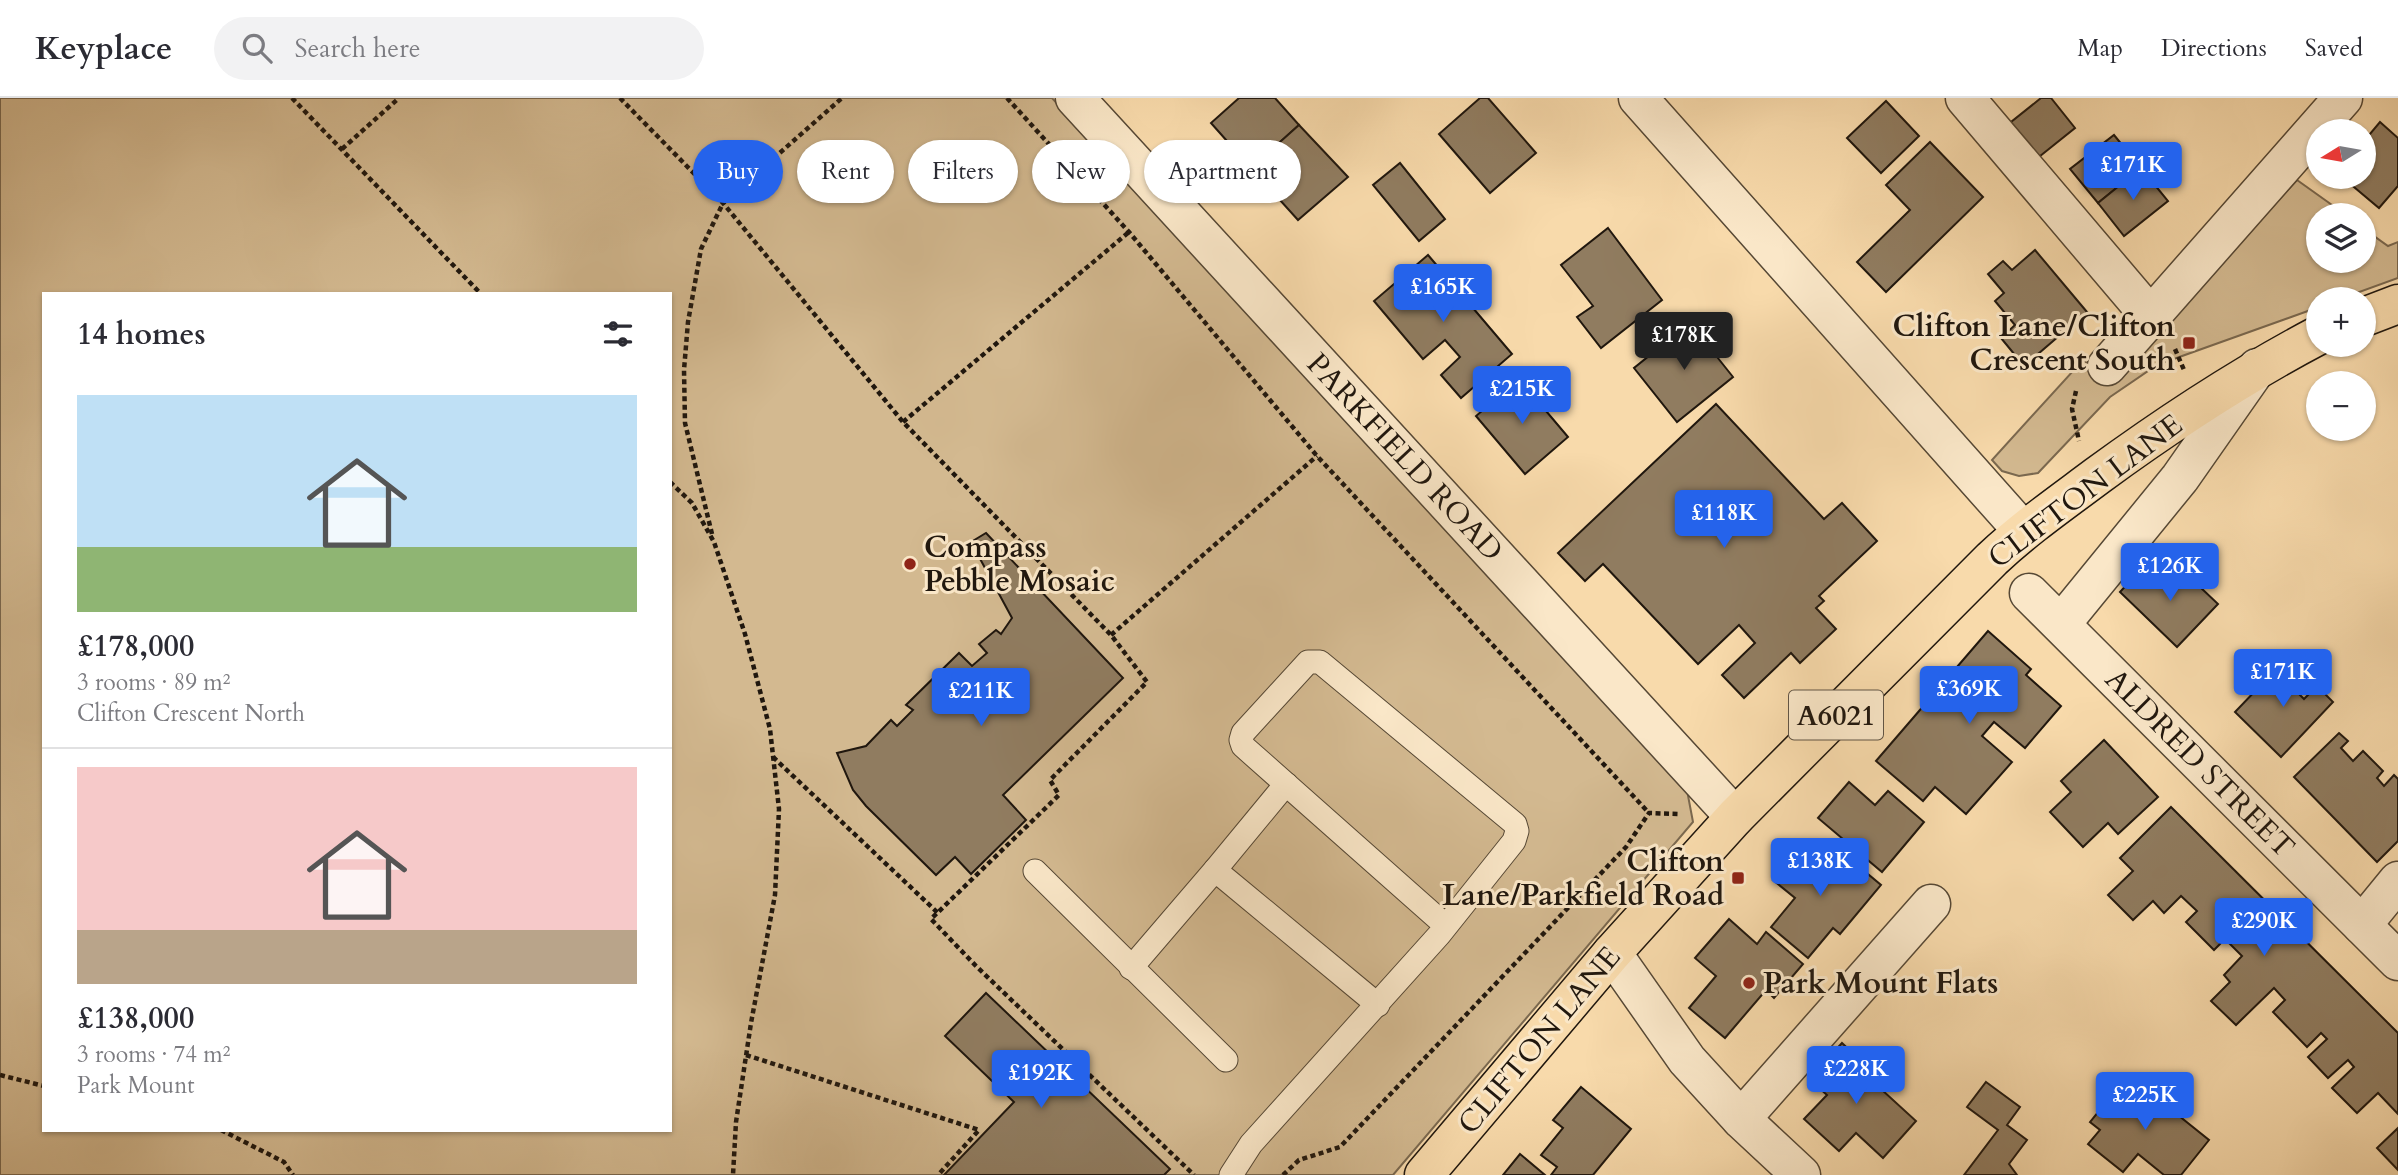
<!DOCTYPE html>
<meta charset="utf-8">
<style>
body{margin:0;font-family:Cardo,serif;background:#f2f2f3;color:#2b2b33;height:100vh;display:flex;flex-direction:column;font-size:26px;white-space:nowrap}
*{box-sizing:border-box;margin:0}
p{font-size:23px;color:#7c7c81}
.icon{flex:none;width:38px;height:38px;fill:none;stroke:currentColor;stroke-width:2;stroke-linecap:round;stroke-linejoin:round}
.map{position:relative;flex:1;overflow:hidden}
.details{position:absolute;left:42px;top:194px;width:630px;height:840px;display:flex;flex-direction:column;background:#fff;border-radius:0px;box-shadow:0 2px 5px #0004}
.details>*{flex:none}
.banner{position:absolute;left:693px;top:42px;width:665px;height:63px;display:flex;gap:14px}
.needle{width:46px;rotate:259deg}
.controls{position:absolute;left:2306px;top:21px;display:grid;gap:14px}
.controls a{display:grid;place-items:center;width:70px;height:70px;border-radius:50%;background:#fff;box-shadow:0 2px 5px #0004;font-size:35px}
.price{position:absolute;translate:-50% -60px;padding:0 16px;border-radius:7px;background:#2563eb;color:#fff;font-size:23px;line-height:46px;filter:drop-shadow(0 2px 4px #0008)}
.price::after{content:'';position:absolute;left:50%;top:42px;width:21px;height:16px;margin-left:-10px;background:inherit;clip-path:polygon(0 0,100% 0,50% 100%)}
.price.on{background:#222;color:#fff}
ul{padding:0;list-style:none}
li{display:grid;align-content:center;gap:14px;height:371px;padding:0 35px}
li+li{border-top:2px solid #e1e1e2}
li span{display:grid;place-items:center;height:217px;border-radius:0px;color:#555}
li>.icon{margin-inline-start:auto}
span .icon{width:126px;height:126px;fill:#fffc;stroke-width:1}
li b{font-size:30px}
h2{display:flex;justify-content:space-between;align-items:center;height:84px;padding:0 35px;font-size:30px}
.chip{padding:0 24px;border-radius:32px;background:#fff;box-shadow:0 2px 5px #0004;font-size:24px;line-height:63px}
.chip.on{background:#2563eb;color:#fff}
header{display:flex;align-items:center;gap:42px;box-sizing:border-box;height:98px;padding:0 35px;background:#fff;border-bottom:2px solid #e1e1e2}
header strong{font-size:33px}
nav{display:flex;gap:38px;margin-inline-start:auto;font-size:24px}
.search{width:490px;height:63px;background:#f2f2f3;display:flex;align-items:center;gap:18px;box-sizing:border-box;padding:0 24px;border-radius:38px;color:#7c7c81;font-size:26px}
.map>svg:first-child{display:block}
.green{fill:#d3b990;stroke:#7a684f;stroke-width:2;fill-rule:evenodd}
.building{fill:#907c60;stroke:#20170e;stroke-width:2}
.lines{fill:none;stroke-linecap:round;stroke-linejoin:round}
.lane-casing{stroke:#564835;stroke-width:25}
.street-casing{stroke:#564835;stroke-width:41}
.primary-casing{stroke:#20170e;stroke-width:41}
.path{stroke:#20170e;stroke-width:4.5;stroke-dasharray:5 3.5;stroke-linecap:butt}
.lane{stroke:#fae7c8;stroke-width:23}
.street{stroke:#fae7c8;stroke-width:38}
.primary{stroke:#f8daab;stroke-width:38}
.poi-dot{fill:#8f2418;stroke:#fae7c8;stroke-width:2.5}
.labels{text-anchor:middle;stroke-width:6;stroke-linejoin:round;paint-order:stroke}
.shield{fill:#fae7c8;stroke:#615546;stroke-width:2}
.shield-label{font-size:28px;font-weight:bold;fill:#20170e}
.poi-label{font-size:30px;font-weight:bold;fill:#20170e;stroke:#fae7c8;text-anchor:end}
.street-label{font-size:30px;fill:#20170e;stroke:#fae7c8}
</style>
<header>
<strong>Keyplace</strong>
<div class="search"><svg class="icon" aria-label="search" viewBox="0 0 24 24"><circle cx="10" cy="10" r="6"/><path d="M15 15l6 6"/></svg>Search here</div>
<nav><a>Map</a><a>Directions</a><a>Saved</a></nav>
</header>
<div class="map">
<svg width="2398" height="1077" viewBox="0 0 2398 1077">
<rect width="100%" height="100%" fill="#f8daab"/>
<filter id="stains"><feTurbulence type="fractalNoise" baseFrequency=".00286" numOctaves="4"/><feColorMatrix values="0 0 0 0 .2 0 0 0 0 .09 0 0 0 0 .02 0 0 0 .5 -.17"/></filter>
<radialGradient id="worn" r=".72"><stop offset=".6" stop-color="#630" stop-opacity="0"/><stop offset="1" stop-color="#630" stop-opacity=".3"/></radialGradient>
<!-- green -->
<g class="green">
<path d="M0 0H1052L1686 687 1693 724 1393 1077H0ZM44 196H670V1032H44Z"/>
<path d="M2297 82 2346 117H2319V163H2364V131L2388 148 2398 144V180L2340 201H2319V209L2157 267 2110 299 2038 375 2019 378 2002 373 1992 362 2083 262 2113 284Z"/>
</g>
<!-- building -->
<g class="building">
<path d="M1239 0H1275L1299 27 1251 70 1211 25Z"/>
<path d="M1480 0H1488L1536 55 1490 95 1439 36Z"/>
<path d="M2041 0H2051L2075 30 2029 67 2001 32Z"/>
<path d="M1886 3 1919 38 1881 75 1847 40Z"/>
<path d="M2380 24 2398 40V88L2379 110 2342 79H2364V43Z"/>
<path d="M1299 27 1348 79 1298 122 1251 70Z"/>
<path d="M2114 37 2141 70 2098 105 2070 71Z"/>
<path d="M1930 44 1983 99 1886 194 1857 164 1910 112 1886 87Z"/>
<path d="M1400 65 1445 121 1419 143 1373 87Z"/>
<path d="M2141 70 2168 103 2124 138 2098 105Z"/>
<path d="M1608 130 1662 202 1601 250 1577 219 1593 208 1561 167Z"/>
<path d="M2035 152 2087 214 2024 268 2001 240 2015 227 1995 203 2004 195 1988 176 2003 163 2012 172Z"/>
<path d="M1428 157 1512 256 1461 300 1441 277 1460 259 1445 242 1423 261 1374 203Z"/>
<path d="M1690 225 1733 279 1677 324 1634 270Z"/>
<path d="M1519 281 1568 339 1525 376 1476 318Z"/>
<path d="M1716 306 1824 421 1842 405 1877 443 1819 498 1824 503 1816 510 1836 531 1800 565 1791 555 1744 600 1722 577 1755 545 1739 527 1698 566 1603 466 1585 483 1558 455Z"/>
<path d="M986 435 1123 580 1003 697 1026 722 971 776 955 759 936 777 866 708 853 692 837 655 866 648 891 622 897 628 913 612 906 607 959 555 972 568 987 555 979 546 996 532 1001 536 1012 520 971 444Z"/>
<path d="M2145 467 2166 487 2181 471 2218 506 2177 549 2120 494Z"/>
<path d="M1988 533 2031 571 2026 577 2061 608 2025 650 1994 624 1982 638 2012 664 1966 716 1935 689 1923 703 1876 663Z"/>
<path d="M2284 563 2303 582 2294 591 2304 601 2317 588 2333 604 2281 659 2235 614Z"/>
<path d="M2339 635 2348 643 2341 650 2353 663 2363 653 2383 673 2377 680 2384 688 2394 677 2398 681V743L2377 764 2294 679Z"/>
<path d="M2104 642 2158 699 2118 736 2108 725 2083 749 2050 714 2071 694 2061 683Z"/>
<path d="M1849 684 1875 707 1888 693 1924 724 1882 774 1818 720Z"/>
<path d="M2171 709 2398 935V1016L2378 995 2357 1015 2332 990 2354 969 2348 962 2328 980 2308 959 2327 941 2321 935 2307 949 2273 914 2285 902 2274 890 2236 927 2211 903 2230 884 2224 877 2242 858 2225 841 2214 852 2186 824 2197 813 2181 798 2164 815 2153 803 2133 822 2108 797 2133 773 2120 760Z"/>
<path d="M1804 745 1834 770 1845 757 1881 787 1840 836 1833 830 1808 860 1771 829 1795 800 1773 782Z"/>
<path d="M1729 821 1757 846 1766 834 1803 866 1774 900 1766 892 1725 940 1689 910 1716 878 1695 860Z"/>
<path d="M986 895 1170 1071 1164 1077H944L1014 1004 945 938Z"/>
<path d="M1842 945 1875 976 1870 981 1916 1023 1883 1060 1856 1035 1839 1053 1804 1021 1827 997 1809 981Z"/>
<path d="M2128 977 2209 1042 2181 1077H2164L2138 1056 2123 1074 2088 1046 2100 1032 2090 1024Z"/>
<path d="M1986 984 2020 1009 2007 1027 2027 1042 2009 1066 2017 1077H1964L1998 1032 1967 1009Z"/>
<path d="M1581 989 1631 1031 1593 1077H1551L1557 1069 1541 1057 1563 1030 1553 1022Z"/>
<path d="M2398 1030V1072L2377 1050Z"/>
<path d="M1520 1056 1545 1077H1503Z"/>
</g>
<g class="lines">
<!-- lane casing -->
<g class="lane-casing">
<g id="lane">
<path d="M1215 772 1286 686"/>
<path d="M1035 773 1226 962"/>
<path d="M1131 870 1215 772 1378 907"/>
<path d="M1231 1077 1251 1046 1439 837 1514 743 1517 733 1515 726 1320 564H1308L1243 635 1241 642 1243 648 1445 827"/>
</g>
</g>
<!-- street casing -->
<g class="street-casing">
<g id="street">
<path d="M1075 0 1735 719"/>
<path d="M1638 0 2023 433"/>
<path d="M1965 0 2151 219"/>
<path d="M2107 268 2343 0"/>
<path d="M2029 495 2398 863"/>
<path d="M2061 526 2180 380 2257 270"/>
<path d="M2362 827 2398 783"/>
<path d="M1612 855 1687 962 1741 1021 1801 1077"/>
<path d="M1741 1021 1931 806"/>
</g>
</g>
<!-- primary casing -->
<g class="primary-casing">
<g id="primary">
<path d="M2364 219 2398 206"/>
<path d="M1424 1077 1612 855 1735 719 1992 461C2025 430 2061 405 2097 378 2168 326 2241 278 2319 237"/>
</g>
</g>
<!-- path -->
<g class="path">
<path d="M292 0 481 196"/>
<path d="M620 0 723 105 903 324 1111 537 1147 584 1050 682 1059 697 931 821 976 868 1194 1077"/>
<path d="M1007 0 1129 134 1317 358 1649 715"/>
<path d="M342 51 399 0"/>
<path d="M2175 251 2184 272"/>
<path d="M2076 293 2072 311 2079 343"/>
<path d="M903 324 1129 134"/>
<path d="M670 384 692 405 714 444 745 536 770 631 779 711 775 797 751 925 736 1024 733 1077"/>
<path d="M712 436 685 325 684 272 688 224 701 151 723 105 842 0"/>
<path d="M1111 537 1317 358"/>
<path d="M773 659 938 815"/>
<path d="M746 957 979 1032 938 1077"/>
<path d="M0 977 44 988"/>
<path d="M221 1032 284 1064 293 1077"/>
<path d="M1283 1077 1299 1062 1340 1049 1626 749 1649 715 1678 716"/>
</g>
<!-- lane -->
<use href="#lane" class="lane"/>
<!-- street -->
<use href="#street" class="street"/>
<!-- primary -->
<use href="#primary" class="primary"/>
</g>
<!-- markers -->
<g class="poi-dot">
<rect x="2182" y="238" width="14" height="14" rx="3.5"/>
<circle cx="910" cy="466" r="7"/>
<rect x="1731" y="773" width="14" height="14" rx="3.5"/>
<circle cx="1749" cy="885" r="7"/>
</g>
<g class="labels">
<!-- shield labels -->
<rect class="shield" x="1789" y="592.5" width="94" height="49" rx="5"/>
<g class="shield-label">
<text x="1836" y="627">A6021</text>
</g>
<!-- poi labels -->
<g class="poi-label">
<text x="2175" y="238">Clifton Lane/Clifton<tspan x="2175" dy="34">Crescent South</tspan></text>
<text x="924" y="459" text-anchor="start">Compass<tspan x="924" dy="34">Pebble Mosaic</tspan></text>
<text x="1724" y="773">Clifton<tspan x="1724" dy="34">Lane/Parkfield Road</tspan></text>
<text x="1763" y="895" text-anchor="start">Park Mount Flats</text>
</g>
<!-- street labels -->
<g class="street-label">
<text transform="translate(1405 359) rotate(47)" y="10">PARKFIELD ROAD</text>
<text transform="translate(2085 393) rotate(-37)" y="10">CLIFTON LANE</text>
<text transform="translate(2200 665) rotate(45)" y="10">ALDRED STREET</text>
<text transform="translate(1539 942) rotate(-50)" y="10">CLIFTON LANE</text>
</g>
</g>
<rect width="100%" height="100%" filter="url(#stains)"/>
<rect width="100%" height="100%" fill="url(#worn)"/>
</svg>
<div class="controls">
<a><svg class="needle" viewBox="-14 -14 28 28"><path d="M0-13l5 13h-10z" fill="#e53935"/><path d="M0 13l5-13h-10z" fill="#7c7c81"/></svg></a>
<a><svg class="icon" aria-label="layers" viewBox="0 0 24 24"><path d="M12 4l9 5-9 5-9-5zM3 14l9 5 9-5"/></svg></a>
<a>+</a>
<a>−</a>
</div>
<b class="price" style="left:2133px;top:104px">£171K</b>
<b class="price" style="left:1443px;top:226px">£165K</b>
<b class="price on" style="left:1684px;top:274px">£178K</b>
<b class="price" style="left:1522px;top:328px">£215K</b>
<b class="price" style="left:1724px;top:452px">£118K</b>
<b class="price" style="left:2170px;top:505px">£126K</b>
<b class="price" style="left:2283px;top:611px">£171K</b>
<b class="price" style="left:1969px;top:628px">£369K</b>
<b class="price" style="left:981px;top:630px">£211K</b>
<b class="price" style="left:1820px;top:800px">£138K</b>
<b class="price" style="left:2264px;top:860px">£290K</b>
<b class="price" style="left:1856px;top:1008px">£228K</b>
<b class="price" style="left:1041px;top:1012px">£192K</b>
<b class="price" style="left:2145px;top:1034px">£225K</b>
<div class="banner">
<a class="chip on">Buy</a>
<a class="chip">Rent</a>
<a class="chip">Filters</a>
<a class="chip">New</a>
<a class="chip">Apartment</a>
</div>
<section class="details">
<h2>14 homes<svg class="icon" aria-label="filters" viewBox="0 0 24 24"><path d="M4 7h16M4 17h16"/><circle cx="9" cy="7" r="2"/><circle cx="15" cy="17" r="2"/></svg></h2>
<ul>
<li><span style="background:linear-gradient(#bfe0f5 70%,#8fb573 0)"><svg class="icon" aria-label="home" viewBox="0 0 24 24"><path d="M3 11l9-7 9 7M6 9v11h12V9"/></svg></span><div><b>£178,000</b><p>3 rooms · 89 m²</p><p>Clifton Crescent North</p></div></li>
<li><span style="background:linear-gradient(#f6c9c9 75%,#b9a48a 0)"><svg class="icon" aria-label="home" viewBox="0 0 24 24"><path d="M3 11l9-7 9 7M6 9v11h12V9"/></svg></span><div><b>£138,000</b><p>3 rooms · 74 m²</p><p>Park Mount</p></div></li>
</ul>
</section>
</div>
